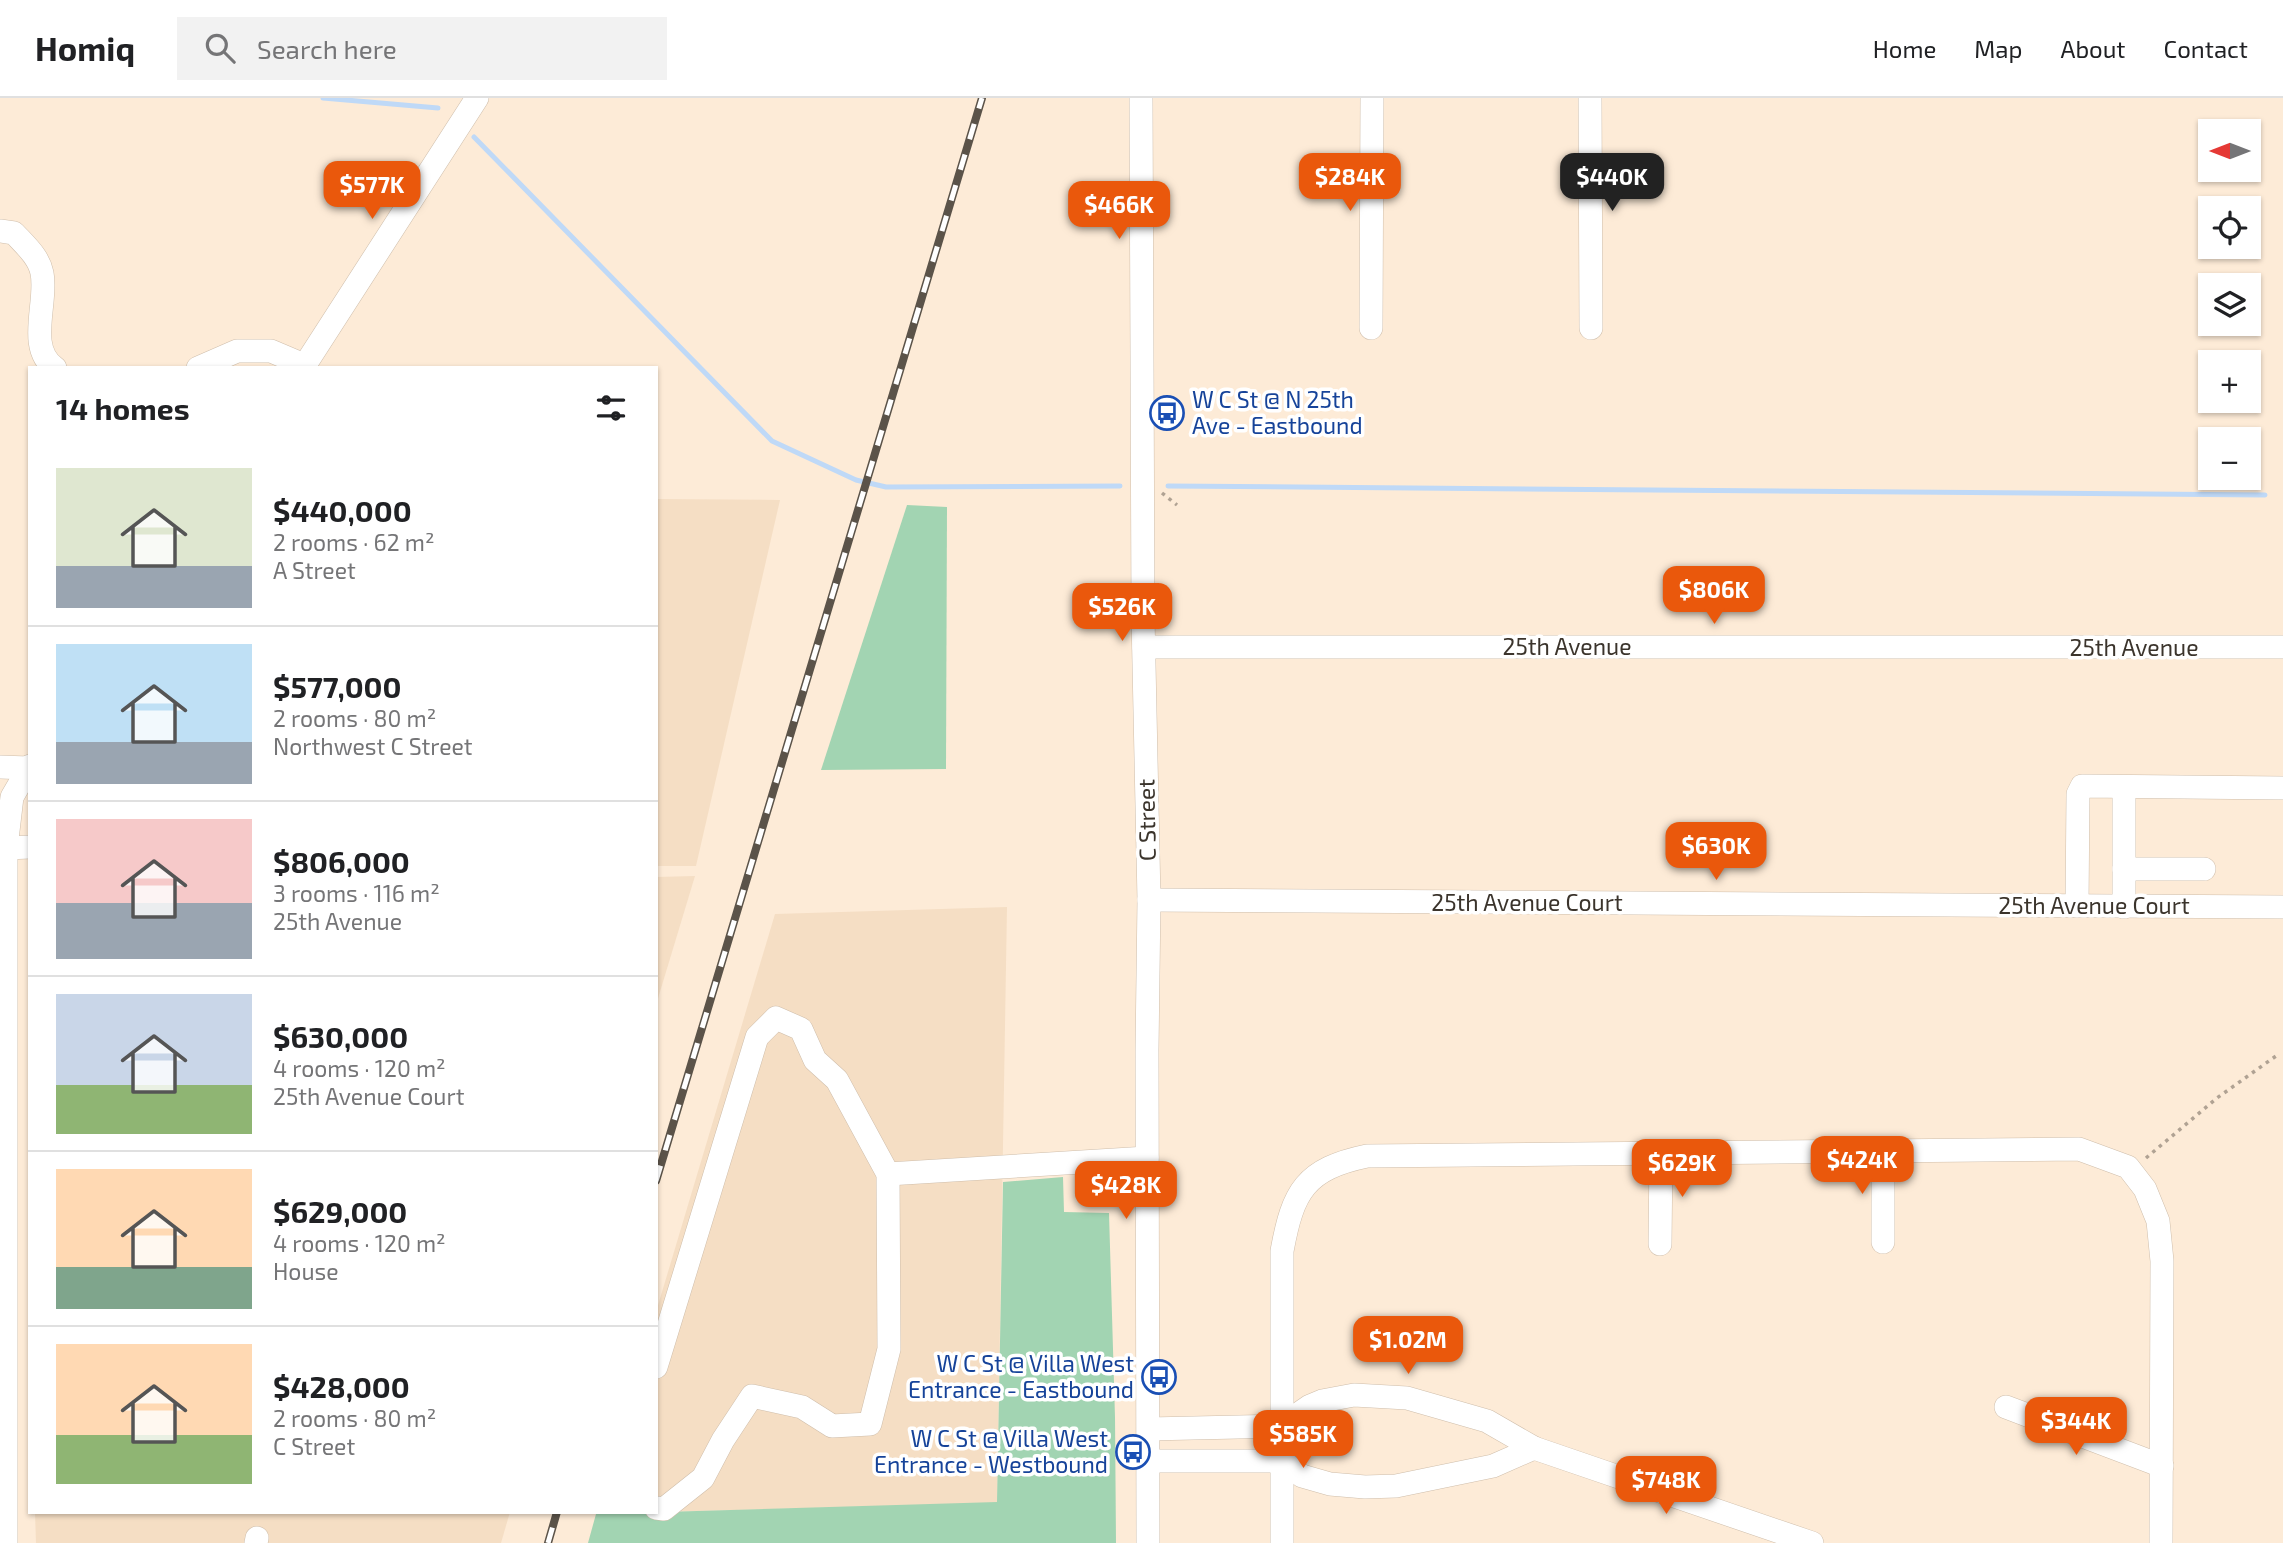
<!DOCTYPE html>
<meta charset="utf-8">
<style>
body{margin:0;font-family:"Exo 2",sans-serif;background:#f2f2f2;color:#202124;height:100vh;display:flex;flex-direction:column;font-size:26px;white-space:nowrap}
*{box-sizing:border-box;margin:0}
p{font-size:23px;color:#757577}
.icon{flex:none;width:38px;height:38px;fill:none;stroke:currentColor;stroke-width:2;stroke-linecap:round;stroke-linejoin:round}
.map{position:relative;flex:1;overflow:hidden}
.sheet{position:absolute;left:28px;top:268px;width:630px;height:1148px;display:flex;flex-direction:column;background:#fff;border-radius:0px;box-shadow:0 2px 5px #0004}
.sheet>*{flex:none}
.needle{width:46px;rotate:270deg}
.buttons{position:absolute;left:2198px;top:21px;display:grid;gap:14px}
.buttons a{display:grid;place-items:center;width:63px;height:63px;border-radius:0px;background:#fff;box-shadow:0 2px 5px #0004;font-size:35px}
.price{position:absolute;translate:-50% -60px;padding:0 16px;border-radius:14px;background:#ea580c;color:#fff;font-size:23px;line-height:46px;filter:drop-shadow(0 2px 4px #0008)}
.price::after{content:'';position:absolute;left:50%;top:42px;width:21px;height:16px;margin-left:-10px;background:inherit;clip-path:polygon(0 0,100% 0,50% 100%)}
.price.on{background:#222;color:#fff}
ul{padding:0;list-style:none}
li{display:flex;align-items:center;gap:21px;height:175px;padding:0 28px}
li+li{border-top:2px solid #e0e0e0}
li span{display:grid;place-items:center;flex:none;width:196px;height:140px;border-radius:0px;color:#555}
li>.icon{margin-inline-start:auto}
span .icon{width:84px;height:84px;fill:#fffc;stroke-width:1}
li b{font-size:30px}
h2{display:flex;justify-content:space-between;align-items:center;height:84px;padding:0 28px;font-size:30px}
header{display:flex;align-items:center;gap:42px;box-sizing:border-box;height:98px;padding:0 35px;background:#fff;border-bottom:2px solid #e0e0e0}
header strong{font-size:33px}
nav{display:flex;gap:38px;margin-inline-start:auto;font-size:24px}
.search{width:490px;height:63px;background:#f2f2f2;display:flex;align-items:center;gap:18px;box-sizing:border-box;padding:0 24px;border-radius:0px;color:#757577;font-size:26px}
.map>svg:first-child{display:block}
.built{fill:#f5dec4}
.green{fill:#a2d4b2}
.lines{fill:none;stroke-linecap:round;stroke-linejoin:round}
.stream{stroke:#bfd9f7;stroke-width:5}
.minor-casing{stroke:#cfbeab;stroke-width:24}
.path{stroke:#b0a293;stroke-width:3.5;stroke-dasharray:3.5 5;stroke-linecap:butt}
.minor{stroke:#fff;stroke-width:23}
.rail-casing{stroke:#5b5349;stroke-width:8}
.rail{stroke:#fff;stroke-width:5;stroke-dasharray:16;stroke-linecap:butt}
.labels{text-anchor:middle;stroke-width:7;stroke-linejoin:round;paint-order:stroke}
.transit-label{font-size:23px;fill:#164399;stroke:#fff;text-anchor:end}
.street-label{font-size:23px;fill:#3b342c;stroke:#fff}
</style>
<header>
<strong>Homiq</strong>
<div class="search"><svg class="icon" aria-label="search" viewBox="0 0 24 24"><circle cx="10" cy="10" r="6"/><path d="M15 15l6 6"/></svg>Search here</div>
<nav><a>Home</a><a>Map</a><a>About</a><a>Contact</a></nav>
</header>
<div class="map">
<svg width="2283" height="1445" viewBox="0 0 2283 1445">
<rect width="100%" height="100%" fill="#fdebd7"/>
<!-- built -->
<g class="built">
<path d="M656 401 780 402 696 768H656Z"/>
<path d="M695 778 656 907V779Z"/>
<path d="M1007 809 997 1405 656 1414V1214L775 816Z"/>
<path d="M35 1414H510L501 1445H36Z"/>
</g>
<!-- green -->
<g class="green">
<path d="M907 407 947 409 946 671 821 672Z"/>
<path d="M1063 1079 1064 1114 1109 1115 1115 1319 1116 1445H588L596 1416 997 1404 1003 1084Z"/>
</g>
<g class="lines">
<!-- stream -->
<g class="stream">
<path d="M323 0 438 10"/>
<path d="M474 39 772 343 856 382 886 389 1120 388"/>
<path d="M1168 388 2265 397"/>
</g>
<!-- minor casing -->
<g class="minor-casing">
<g id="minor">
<path d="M1141 0 1143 519 1149 802 1147 952 1148 1445"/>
<path d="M1590 0 1591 230"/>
<path d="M0 133 14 135C25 147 39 159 42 175 48 204 26 250 55 270"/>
<path d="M1371 230 1372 0"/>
<path d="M198 270 237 253H271L304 267"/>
<path d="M303 270 477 0"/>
<path d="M1144 549H2283"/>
<path d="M0 669 28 670"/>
<path d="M2124 689V809"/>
<path d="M6 750 30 749"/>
<path d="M2124 771H2204"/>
<path d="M1149 802 2283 809"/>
<path d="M2077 808 2078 696 2082 688 2283 690"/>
<path d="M1883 1053V1144"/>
<path d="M888 1076 1147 1060"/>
<path d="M1660 1146 1661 1055"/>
<path d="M656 1269 757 939 776 920 801 931 815 962 837 982 888 1076 889 1251 870 1326 832 1328 802 1309 752 1298 723 1342 703 1380 664 1411 656 1410"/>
<path d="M2006 1309 2162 1368"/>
<path d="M1149 1331 1281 1328 1310 1308 1322 1303 1354 1297 1407 1300 1487 1323 1534 1350 1812 1445"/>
<path d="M1149 1363H1282L1302 1378 1330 1386 1365 1389 1396 1388 1493 1368 1534 1350"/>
<path d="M6 1445V750L12 699 30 668"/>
<path d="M256 1445 257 1440"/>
<path d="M1282 1445V1153C1293 1093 1305 1071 1367 1058L2079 1051 2128 1069 2145 1091 2158 1123 2162 1163 2161 1445"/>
</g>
</g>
<!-- path -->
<g class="path">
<path d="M1162 395 1177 407"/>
<path d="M2146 1060 2217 1000 2276 958"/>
</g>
<!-- minor -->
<use href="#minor" class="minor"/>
<!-- rail casing -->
<g class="rail-casing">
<g id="rail">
<path d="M656 1083 982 0"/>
<path d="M548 1445 557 1414"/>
</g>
</g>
<!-- rail -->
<use href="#rail" class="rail"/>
</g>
<!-- icons -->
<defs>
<g id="bus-ring" transform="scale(1.75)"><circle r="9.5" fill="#fff" stroke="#1a4fb4" stroke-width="1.5"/><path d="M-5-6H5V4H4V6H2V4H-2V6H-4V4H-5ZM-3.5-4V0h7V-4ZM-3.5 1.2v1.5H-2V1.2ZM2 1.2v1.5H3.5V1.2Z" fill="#1a4fb4"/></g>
</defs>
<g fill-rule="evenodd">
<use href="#bus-ring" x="1167" y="315"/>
<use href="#bus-ring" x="1159" y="1279"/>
<use href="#bus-ring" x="1133" y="1354"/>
</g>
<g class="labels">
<!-- transit labels -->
<g class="transit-label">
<text x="1192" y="310" text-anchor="start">W C St @ N 25th<tspan x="1192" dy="26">Ave - Eastbound</tspan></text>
<text x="1134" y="1274">W C St @ Villa West<tspan x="1134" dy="26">Entrance - Eastbound</tspan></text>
<text x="1108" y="1349">W C St @ Villa West<tspan x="1108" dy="26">Entrance - Westbound</tspan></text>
</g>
<!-- street labels -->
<g class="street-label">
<text x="1567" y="557">25th Avenue</text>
<text x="2134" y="558">25th Avenue</text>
<text transform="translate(1147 722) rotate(-91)" y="8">C Street</text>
<text x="1527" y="813">25th Avenue Court</text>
<text x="2094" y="816">25th Avenue Court</text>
</g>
</g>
</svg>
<div class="buttons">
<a><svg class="needle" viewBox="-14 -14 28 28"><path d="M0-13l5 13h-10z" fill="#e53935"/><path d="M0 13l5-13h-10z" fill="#757577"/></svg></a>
<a><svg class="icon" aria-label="locate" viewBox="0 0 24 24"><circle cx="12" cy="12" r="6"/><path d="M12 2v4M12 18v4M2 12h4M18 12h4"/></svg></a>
<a><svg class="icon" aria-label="layers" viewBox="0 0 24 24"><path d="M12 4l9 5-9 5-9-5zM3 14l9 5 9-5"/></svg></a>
<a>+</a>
<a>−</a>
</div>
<b class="price" style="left:1350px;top:115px">$284K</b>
<b class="price on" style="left:1612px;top:115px">$440K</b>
<b class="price" style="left:372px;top:123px">$577K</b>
<b class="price" style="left:1119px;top:143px">$466K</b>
<b class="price" style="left:1714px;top:528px">$806K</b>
<b class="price" style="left:1122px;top:545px">$526K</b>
<b class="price" style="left:1716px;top:784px">$630K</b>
<b class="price" style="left:1862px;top:1098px">$424K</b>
<b class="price" style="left:1682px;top:1101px">$629K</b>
<b class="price" style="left:1126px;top:1123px">$428K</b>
<b class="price" style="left:1408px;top:1278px">$1.02M</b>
<b class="price" style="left:2076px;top:1359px">$344K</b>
<b class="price" style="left:1303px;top:1372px">$585K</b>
<b class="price" style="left:1666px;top:1418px">$748K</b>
<section class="sheet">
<h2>14 homes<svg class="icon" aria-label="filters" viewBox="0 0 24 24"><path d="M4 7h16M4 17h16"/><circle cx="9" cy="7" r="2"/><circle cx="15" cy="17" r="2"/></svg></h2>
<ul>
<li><span style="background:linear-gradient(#dfe7d0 70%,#9aa5b1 0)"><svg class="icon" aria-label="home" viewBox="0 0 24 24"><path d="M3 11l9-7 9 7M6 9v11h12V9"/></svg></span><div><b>$440,000</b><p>2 rooms · 62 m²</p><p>A Street</p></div></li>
<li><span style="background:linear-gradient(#bfe0f5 70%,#9aa5b1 0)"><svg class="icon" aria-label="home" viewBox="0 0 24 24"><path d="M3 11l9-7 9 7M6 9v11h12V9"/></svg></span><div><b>$577,000</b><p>2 rooms · 80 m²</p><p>Northwest C Street</p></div></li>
<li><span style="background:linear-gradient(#f6c9c9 60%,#9aa5b1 0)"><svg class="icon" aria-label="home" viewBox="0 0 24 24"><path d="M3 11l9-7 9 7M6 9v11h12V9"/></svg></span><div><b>$806,000</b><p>3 rooms · 116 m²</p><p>25th Avenue</p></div></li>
<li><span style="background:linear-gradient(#c9d6e8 65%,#8fb573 0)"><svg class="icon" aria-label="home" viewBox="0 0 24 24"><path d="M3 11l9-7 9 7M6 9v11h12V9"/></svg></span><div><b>$630,000</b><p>4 rooms · 120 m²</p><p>25th Avenue Court</p></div></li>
<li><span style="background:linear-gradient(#ffd9b3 70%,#7fa58c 0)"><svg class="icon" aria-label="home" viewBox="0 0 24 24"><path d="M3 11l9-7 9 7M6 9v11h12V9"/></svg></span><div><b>$629,000</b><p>4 rooms · 120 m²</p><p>House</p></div></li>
<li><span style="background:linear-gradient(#ffd9b3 65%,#8fb573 0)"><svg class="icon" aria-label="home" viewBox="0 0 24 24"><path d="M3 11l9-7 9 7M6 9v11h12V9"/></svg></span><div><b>$428,000</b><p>2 rooms · 80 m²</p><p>C Street</p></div></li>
</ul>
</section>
</div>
